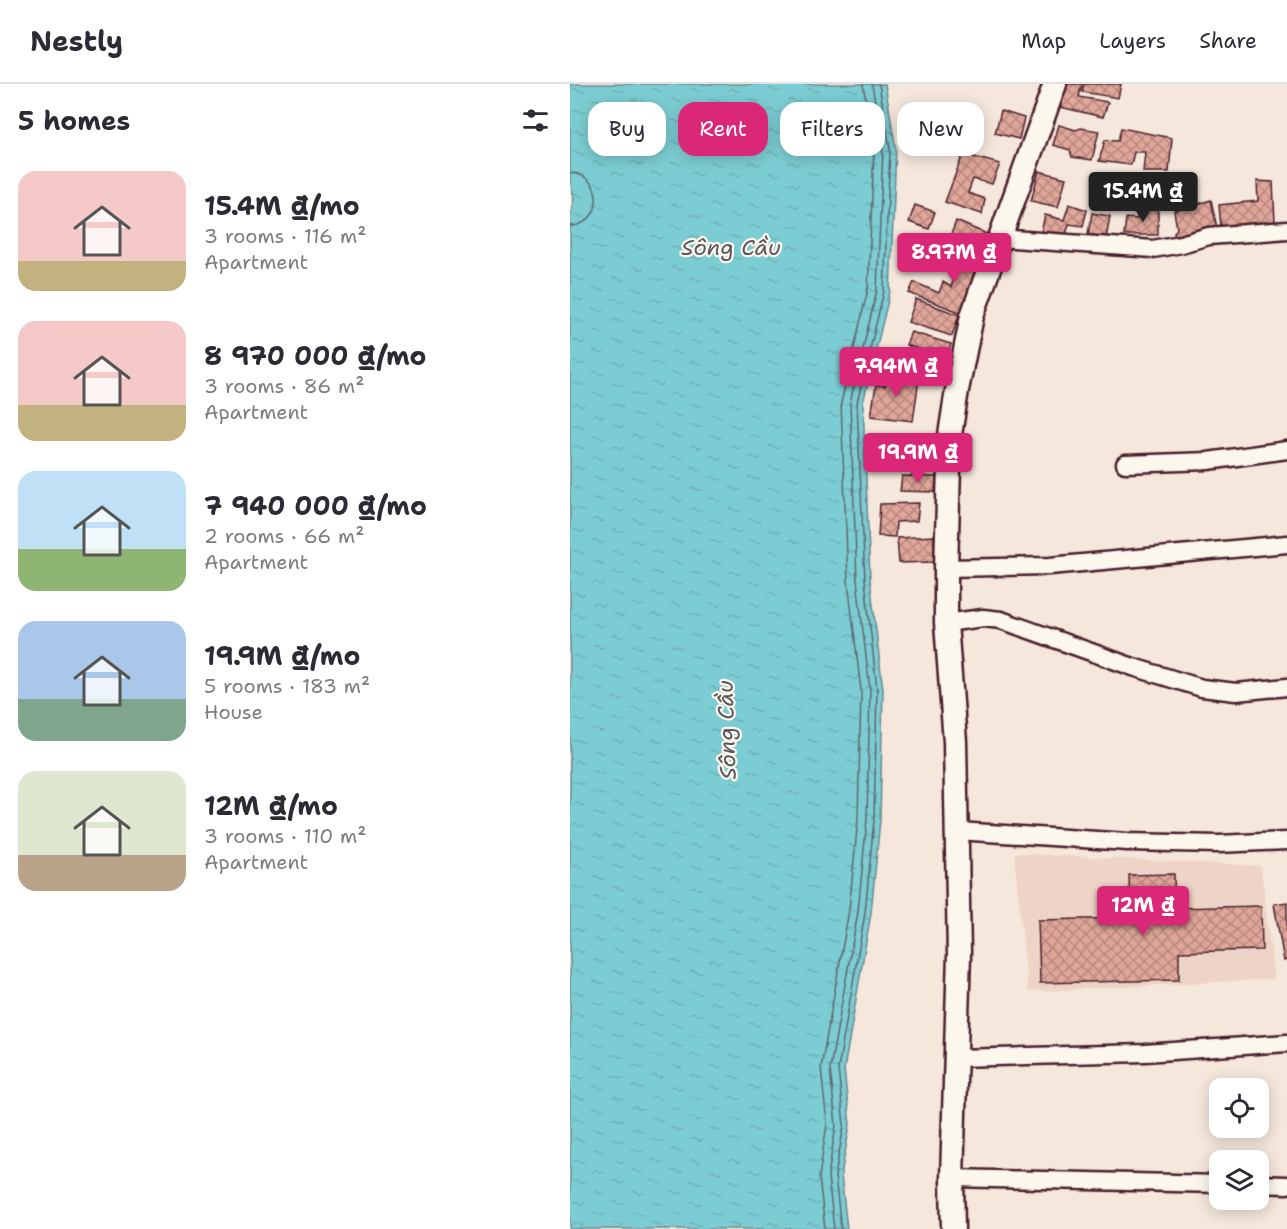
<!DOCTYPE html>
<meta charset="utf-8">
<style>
body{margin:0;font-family:"Shantell Sans",sans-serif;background:#f2f2f3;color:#2b2b33;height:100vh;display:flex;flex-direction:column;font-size:22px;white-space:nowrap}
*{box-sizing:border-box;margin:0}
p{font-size:20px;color:#7c7c81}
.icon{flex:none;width:33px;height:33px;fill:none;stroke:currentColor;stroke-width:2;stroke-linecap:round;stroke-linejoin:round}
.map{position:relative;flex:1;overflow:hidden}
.sheet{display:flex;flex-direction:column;background:#fff;width:570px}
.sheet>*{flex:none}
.top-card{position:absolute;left:18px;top:18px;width:570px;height:54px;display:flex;gap:12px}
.fabs{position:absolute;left:639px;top:994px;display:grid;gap:12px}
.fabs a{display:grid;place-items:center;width:60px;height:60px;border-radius:12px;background:#fff;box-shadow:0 3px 15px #0003;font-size:30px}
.price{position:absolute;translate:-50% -51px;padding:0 14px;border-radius:6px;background:#db2777;color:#fff;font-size:20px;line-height:39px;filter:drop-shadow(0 2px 3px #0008)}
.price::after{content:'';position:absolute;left:50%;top:36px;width:18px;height:14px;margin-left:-9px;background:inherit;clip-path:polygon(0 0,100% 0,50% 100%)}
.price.selected{background:#222;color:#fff}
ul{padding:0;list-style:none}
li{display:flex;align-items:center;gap:18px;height:150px;padding:0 18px}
li span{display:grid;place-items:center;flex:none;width:168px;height:120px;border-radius:18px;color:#555}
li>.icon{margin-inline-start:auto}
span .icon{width:72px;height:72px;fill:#fffc;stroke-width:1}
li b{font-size:26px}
h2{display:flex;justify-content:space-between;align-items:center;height:72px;padding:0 18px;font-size:26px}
.pill{padding:0 21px;border-radius:18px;background:#fff;box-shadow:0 3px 15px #0003;font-size:21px;line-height:54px}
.pill.selected{background:#db2777;color:#fff}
header{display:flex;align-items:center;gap:36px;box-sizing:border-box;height:84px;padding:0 30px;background:#fff;border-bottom:2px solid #e1e1e2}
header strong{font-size:28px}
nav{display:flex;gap:33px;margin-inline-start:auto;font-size:21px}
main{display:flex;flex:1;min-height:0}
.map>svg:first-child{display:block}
.built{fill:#eed4c7}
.water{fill:url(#water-ripples);stroke:#688790;stroke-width:1.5}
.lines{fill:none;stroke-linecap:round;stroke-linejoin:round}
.shore{stroke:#5e656e;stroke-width:1.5}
.building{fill:url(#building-cross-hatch);stroke:#4a1f2b;stroke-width:1.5}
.street-casing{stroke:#4a1f2b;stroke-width:21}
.secondary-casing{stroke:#4a1f2b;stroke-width:27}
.street{stroke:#fbf7ec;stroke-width:16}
.secondary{stroke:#fbf7ec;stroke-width:22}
.labels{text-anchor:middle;stroke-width:4.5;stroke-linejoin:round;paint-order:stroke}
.water-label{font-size:22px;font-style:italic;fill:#59535d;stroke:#fbf7ec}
</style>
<header>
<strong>Nestly</strong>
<nav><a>Map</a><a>Layers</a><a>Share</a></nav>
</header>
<main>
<section class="sheet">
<h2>5 homes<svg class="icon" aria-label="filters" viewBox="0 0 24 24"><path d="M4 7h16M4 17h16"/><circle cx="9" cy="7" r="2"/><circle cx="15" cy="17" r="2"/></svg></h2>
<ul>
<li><span style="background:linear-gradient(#f6c9c9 75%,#c2b280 0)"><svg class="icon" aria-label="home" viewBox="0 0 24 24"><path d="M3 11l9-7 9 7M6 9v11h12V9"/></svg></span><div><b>15.4M ₫/mo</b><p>3 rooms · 116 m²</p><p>Apartment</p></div></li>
<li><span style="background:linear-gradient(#f6c9c9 70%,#c2b280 0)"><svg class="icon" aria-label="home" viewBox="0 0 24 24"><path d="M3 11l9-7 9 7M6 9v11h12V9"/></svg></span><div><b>8 970 000 ₫/mo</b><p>3 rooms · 86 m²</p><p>Apartment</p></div></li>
<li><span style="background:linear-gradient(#bfe0f5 65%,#8fb573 0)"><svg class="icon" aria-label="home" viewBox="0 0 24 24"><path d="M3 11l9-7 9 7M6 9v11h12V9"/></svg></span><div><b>7 940 000 ₫/mo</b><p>2 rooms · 66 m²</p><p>Apartment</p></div></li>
<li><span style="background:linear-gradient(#a9c7e8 65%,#7fa58c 0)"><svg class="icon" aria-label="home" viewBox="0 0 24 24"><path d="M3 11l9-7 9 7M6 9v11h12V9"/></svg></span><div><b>19.9M ₫/mo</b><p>5 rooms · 183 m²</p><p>House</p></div></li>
<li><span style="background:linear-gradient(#dfe7d0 70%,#b9a48a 0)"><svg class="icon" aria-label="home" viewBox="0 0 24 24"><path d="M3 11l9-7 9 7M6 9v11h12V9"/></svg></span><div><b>12M ₫/mo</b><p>3 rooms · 110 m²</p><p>Apartment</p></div></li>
</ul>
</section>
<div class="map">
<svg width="717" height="1145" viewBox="0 0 717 1145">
<defs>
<pattern id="water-ripples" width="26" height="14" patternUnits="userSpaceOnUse" patternTransform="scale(1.5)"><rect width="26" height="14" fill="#7ccdd3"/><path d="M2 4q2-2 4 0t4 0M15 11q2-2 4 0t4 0" fill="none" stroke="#6db0b5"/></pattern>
<pattern id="building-cross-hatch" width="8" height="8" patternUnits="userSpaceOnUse" patternTransform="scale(1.5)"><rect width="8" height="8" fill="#dfa699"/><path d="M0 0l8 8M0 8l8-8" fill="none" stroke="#b7877d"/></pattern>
</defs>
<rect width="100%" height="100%" fill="#f5e7db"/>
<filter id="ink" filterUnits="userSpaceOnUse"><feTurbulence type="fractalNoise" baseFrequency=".0167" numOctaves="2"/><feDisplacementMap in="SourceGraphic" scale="12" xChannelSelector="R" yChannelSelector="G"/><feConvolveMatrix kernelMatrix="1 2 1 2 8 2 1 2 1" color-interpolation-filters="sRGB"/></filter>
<g filter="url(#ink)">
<!-- built -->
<path class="built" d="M444 769 691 782 704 895 458 908Z"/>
<!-- water -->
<path class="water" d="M0 0H315L326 65 320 208 293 319 300 495 313 606 310 736 301 829 274 985 280 1041 271 1091 277 1145H0V134L4 115 0 96Z"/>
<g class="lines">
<!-- shore -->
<g class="shore">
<path d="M0 89C35 90 35 141 0 142"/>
<path d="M255 1145 249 1093 257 1040 251 984 279 826 288 735 291 607 278 497 271 319 298 205 304 66 293 0"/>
<path d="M264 1145 258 1092 266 1041 260 985 288 828 297 735 300 606 287 496 280 319 307 206 313 66 302 0"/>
<path d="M271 1145 265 1092 274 1041 268 985 295 829 304 736 307 606 295 496 287 319 314 207 320 65 309 0"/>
</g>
</g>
<!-- building -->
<g class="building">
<path d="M497 0H512L509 13 538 18 533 33 490 23Z"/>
<path d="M514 0H551L548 14 512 8Z"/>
<path d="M431 27 454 34 449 55 425 49Z"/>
<path d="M489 41 506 46 511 44 529 47 522 76 502 73 500 66 483 61Z"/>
<path d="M551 44 602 54 599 88H573L575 68H564L561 81 529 77 535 56 548 57Z"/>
<path d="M393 70 430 80 422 100 403 95 398 109 415 115 412 130 375 118Z"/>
<path d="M469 87 496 94 488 123 461 117Z"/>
<path d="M615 92 628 108 618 114 612 109 591 123 582 112Z"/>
<path d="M687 97 703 98 705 138 651 143 649 121 688 117Z"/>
<path d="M641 116 647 144 617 149 619 155 607 158 604 148 607 145 604 127Z"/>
<path d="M499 120 517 126 513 142 499 140 495 154 470 153 475 131 494 136Z"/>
<path d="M345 121 365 128 359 145 339 138Z"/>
<path d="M570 122 588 124V151H554L556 134 567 135Z"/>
<path d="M522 129 540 132 536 155H517Z"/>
<path d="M386 137 419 151 415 165 380 153Z"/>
<path d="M395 164 413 171 392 229 339 209 344 198 369 209 373 198 381 203Z"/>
<path d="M346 215 389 231 382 252 338 238Z"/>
<path d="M341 248 381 260 377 273 367 269 362 283 349 280 355 267 336 261Z"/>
<path d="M319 290 349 295 343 337 301 332 306 301 315 302Z"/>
<path d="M332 392 366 393 365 408 330 407Z"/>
<path d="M349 419 347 437 326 438 325 453 308 452 310 420Z"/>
<path d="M364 452V478L329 479 327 454Z"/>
<path d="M604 790 605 824 691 822 692 866 609 868V896L470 899 468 836 560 834 559 791Z"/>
<path d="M717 818V876L714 877 704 820Z"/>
</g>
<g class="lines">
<!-- street casing -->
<g class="street-casing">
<g id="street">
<path d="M429 154 583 165 611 160 639 152 717 146"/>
<path d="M555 380 638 377 717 366"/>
<path d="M376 484 480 482 717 460"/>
<path d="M376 539 413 534 431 536 563 583 632 604 666 608 717 603"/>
<path d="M387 747 558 758 648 760 717 757"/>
<path d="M385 974 575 969 717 959"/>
<path d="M382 1094 650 1100"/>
<path d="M688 1100 717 1101"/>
</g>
</g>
<!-- secondary casing -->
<g class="secondary-casing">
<path id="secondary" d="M383 1145 382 1094 389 870 385 658 376 539V484L380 351 387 306 402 232 485 0"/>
</g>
<!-- street -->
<use href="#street" class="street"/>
<!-- secondary -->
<use href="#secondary" class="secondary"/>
</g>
</g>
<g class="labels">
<!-- water labels -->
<g class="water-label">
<text x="161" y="171">Sông Cầu</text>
<text transform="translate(156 646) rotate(-92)" y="8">Sông Cầu</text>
</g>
</g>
</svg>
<div class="fabs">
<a><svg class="icon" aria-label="locate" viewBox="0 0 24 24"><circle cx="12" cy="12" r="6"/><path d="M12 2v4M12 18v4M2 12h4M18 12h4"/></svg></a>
<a><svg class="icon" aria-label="layers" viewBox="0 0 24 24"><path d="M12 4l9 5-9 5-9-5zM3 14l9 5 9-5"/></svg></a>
</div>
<b class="price selected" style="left:573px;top:139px">15.4M ₫</b>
<b class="price" style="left:384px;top:200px">8.97M ₫</b>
<b class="price" style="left:326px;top:314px">7.94M ₫</b>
<b class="price" style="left:348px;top:400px">19.9M ₫</b>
<b class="price" style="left:573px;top:853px">12M ₫</b>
<div class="top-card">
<a class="pill">Buy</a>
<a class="pill selected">Rent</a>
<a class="pill">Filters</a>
<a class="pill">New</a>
</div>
</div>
</main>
